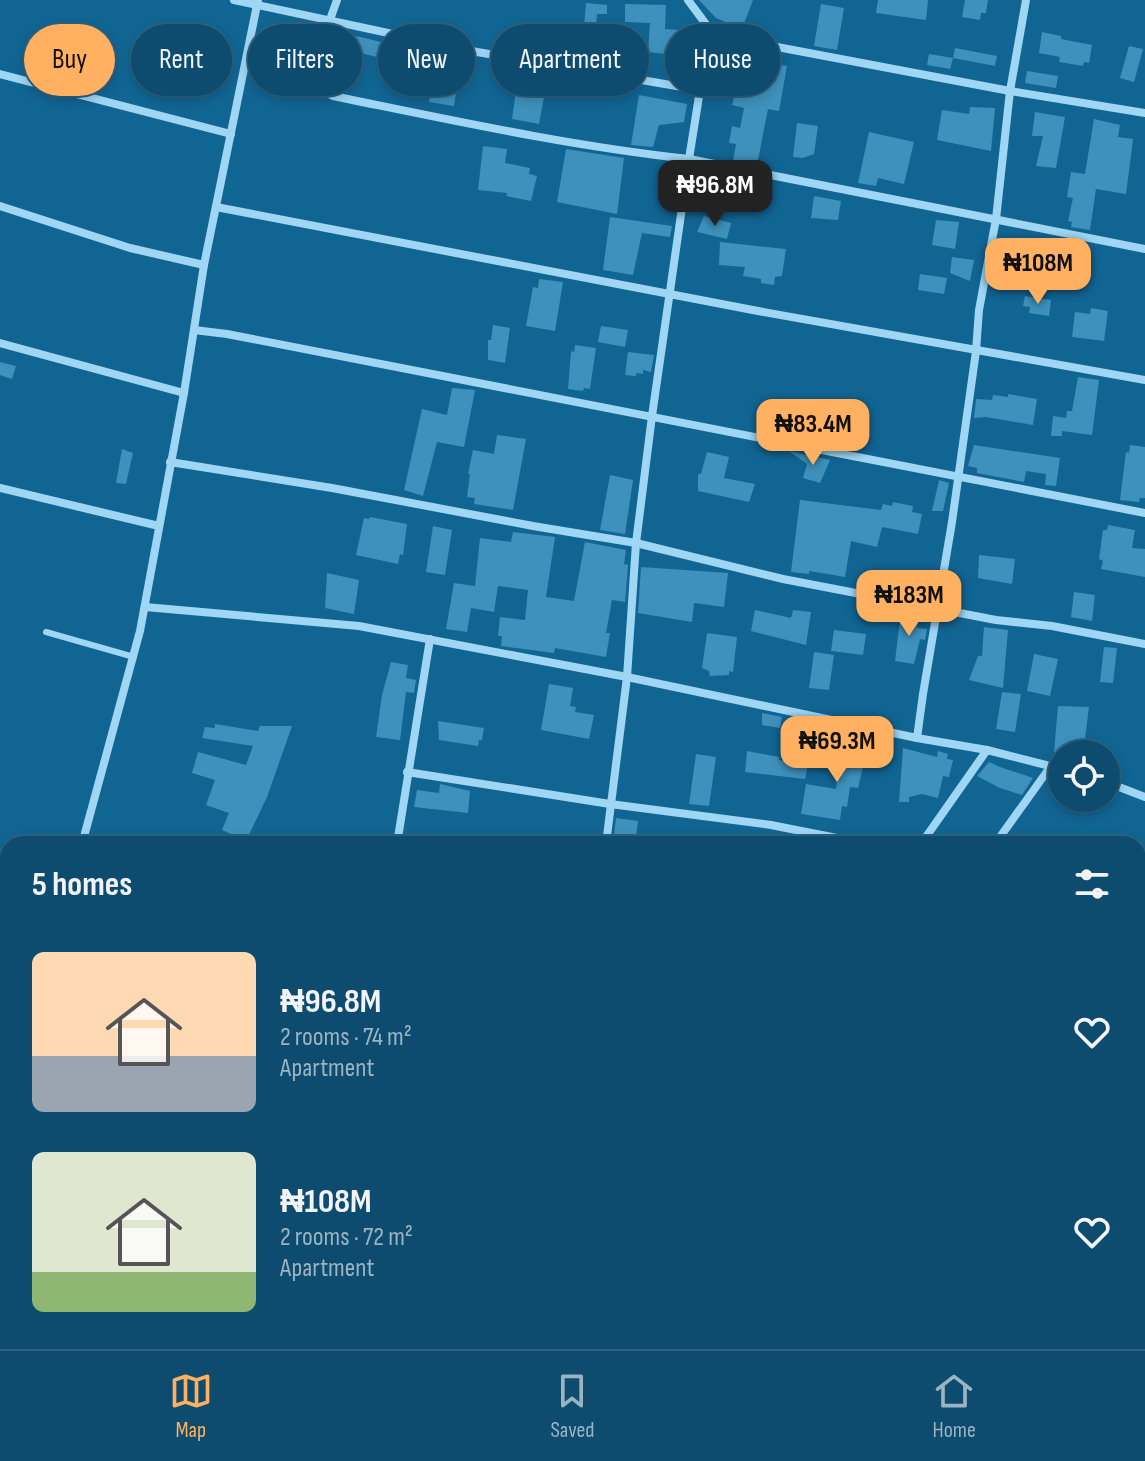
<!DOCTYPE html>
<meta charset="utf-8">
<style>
body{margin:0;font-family:"Sofia Sans Condensed",sans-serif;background:#165373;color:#f1f3f6;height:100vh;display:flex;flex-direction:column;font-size:30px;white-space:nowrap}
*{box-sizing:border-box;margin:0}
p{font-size:26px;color:#9ab4c2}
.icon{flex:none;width:44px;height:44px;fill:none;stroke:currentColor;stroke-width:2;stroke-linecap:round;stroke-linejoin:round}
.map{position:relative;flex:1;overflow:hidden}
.side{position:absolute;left:0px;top:836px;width:1146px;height:514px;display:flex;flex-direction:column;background:#0d4c6e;border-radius:24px 24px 0 0;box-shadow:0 4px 12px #0003,0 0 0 2px #2d6381}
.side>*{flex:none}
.guide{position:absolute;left:24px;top:24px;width:1098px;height:72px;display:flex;gap:16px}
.controls{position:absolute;left:1048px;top:740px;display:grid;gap:16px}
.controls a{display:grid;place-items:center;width:72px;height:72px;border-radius:50%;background:#0d4c6e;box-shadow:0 4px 12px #0003,0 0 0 2px #2d6381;font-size:40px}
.price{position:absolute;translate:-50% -68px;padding:0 18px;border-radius:16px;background:#ffb060;color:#111;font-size:26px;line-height:52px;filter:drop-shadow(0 2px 4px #0008)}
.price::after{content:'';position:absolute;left:50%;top:48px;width:24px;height:18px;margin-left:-12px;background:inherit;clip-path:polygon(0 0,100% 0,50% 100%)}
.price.on{background:#222;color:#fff}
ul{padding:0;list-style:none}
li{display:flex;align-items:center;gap:24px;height:200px;padding:0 32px}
li span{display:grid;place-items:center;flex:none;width:224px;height:160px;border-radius:12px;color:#555}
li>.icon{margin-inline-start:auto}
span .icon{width:96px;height:96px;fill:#fffc;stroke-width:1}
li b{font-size:34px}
h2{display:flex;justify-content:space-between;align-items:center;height:96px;padding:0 32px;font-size:34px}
.chip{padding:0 28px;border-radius:36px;background:#0d4c6e;box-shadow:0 4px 12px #0003,0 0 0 2px #2d6381;font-size:28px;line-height:72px}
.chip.on{background:#ffb060;color:#111}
.tabs{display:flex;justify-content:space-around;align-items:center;height:112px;border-top:2px solid #2d6381;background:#0d4c6e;font-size:22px;color:#9ab4c2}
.tabs a{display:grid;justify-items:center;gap:4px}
.tabs .on{color:#ffb060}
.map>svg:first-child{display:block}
.building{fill:#3e91bd}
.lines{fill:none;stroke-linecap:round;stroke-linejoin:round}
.service{stroke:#9fd6f3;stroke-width:6}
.minor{stroke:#9fd6f3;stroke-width:8}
.secondary{stroke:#ceecfd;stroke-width:16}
</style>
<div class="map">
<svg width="1145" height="1349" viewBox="0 0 1145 1349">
<rect width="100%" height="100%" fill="#116593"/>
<!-- building -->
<g class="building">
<path d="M699 0H753L742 29 716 18Z"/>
<path d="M878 0H928L926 20 876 13Z"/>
<path d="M965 0H988L986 13H981L980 20 962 17Z"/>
<path d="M586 3 607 5V14H597L595 38 605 39 604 55 582 53Z"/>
<path d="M625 4 666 5 665 29 694 31 693 44 696 45 692 82 683 80 685 64 664 62 665 54 648 52 650 23 625 22Z"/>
<path d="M821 4 844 8 837 50 814 46Z"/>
<path d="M1042 32 1061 36V39L1092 45 1089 63 1084 62 1083 66 1059 62 1060 57 1039 53Z"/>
<path d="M356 36 385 43 381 58 352 51Z"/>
<path d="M1129 46 1143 49 1134 82 1120 78Z"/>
<path d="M955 48 997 56 995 66 953 58Z"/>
<path d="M929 54 953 58 950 69 927 65Z"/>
<path d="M743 61 774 69V64L787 66 779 111 768 109 757 165 733 161 736 144 729 143 732 126 740 128 744 108 732 105Z"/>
<path d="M436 62 460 66 454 106 429 102Z"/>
<path d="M519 70 548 75 539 124 512 119Z"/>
<path d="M1027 71 1058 76 1056 88 1025 83Z"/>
<path d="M639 95 687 104 684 122 659 125 653 147 631 145Z"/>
<path d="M970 107 995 108 991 151 937 140 942 110 969 114Z"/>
<path d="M1035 112 1065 117 1056 168 1036 166 1043 136H1032Z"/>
<path d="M1094 119 1120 125 1118 137 1133 139 1126 194 1096 189 1090 230 1071 227 1072 222 1068 221 1073 198 1067 197 1071 172 1085 174Z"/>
<path d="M797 123 818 126 814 154 803 158 793 157Z"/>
<path d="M869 132 914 142 904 184 878 178 876 186 858 183Z"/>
<path d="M483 146 507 149 505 163 530 168 529 174 537 176 531 201 506 196 507 193 478 190Z"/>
<path d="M566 149 624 158 617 214 557 202Z"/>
<path d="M814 196 841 201 838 220 811 218Z"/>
<path d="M704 216 731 223 727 239 697 232Z"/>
<path d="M610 217 672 226 670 237 642 233 633 275 603 270Z"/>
<path d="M936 220 959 222 955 249 932 245Z"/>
<path d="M720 242 786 249 782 276 775 277 774 285 761 283V279L743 276 745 267 719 265Z"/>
<path d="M952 257 974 260 970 281 950 273Z"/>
<path d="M920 274 947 278 944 294 918 290Z"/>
<path d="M539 279 563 282 555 331 526 326 533 287 538 288Z"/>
<path d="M1025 296 1051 300 1049 316 1029 313 1030 307 1023 306Z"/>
<path d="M1091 308 1108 311 1104 341 1072 337 1075 312 1090 314Z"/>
<path d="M493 325 510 328 505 363 488 360V340H491Z"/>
<path d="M601 326 628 330 625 347 598 342Z"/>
<path d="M575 345 596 348 590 389 584 388 583 391 568 389 571 351 574 352Z"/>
<path d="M628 352 654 355 651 372 643 370V374L636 373V376L625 375Z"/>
<path d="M0 362 16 366 12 379 0 375Z"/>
<path d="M1078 377 1099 380 1092 435 1062 431V436H1051L1053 416 1066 418 1067 411H1072Z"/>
<path d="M452 388 475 390 464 447 437 442 423 496 404 490 422 409 447 415Z"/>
<path d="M1008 394 1037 399 1033 425 986 417 974 418 976 399 992 400 993 395 1008 397Z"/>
<path d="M497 435 526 439 513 510 474 504 475 498 467 497 470 474H468L473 450 494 454Z"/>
<path d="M974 445 1060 458 1056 486 1045 485 1046 474 1026 471 1024 482 977 473V468L968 466Z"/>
<path d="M1130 445 1145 447V498H1140L1139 502 1120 500 1126 452 1129 453Z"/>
<path d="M122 449 133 453 126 484 116 483Z"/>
<path d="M789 451 830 460 820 483 803 478 807 464Z"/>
<path d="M707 452 729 457 724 478 755 484 749 502 698 491V474H701Z"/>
<path d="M610 475 633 480 625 534 600 530Z"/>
<path d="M939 480 949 483 943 511H932Z"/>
<path d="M800 500 881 510 883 504 892 506 893 502 913 506 912 512 922 514 918 534 882 527 877 547 851 541 845 577 809 571V574L791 572Z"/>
<path d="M370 517 407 524 403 555 400 554 398 564 356 555 364 518 369 519Z"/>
<path d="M1108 525 1135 530 1132 548 1145 549V577L1101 569 1103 561 1099 559 1103 530H1107Z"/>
<path d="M433 526 452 530 445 575 426 572Z"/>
<path d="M513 532 555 537 546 597 574 601 585 542 626 550 624 564 628 565 625 602 612 600 606 633H610L606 657 555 648 554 653 501 646 502 636H498L500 617 525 620 528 590 498 586 494 612 471 608 467 632 446 629 454 583 475 586 480 538 511 542Z"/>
<path d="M979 555 1015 559 1012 584 978 578Z"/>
<path d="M641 567 728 573 724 607 694 603 692 622 638 613Z"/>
<path d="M327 573 359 580 354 614 325 608Z"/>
<path d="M1074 592 1095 595 1092 621 1071 617Z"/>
<path d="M755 610 791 618 793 610 811 612 806 645 751 631Z"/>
<path d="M901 611 920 614 917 628 927 629 925 640 920 639 914 664 895 661Z"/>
<path d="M984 627 1008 630 1003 688 969 680 978 656H982Z"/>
<path d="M834 630 866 634 863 655 831 651Z"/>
<path d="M707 633 737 637 733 672 729 671V675L710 676 709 671 702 668Z"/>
<path d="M1104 647 1117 648 1113 683 1100 682Z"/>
<path d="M814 652 834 655 829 690 809 688Z"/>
<path d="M1034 654 1058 659 1050 696 1027 691Z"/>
<path d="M391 662 408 665 406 678 416 680 414 693 406 692 400 740 376 737 382 695Z"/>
<path d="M549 684 573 688 570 706 576 707 575 712 594 715 589 739 541 730Z"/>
<path d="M1002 692 1021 694 1015 732 996 729Z"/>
<path d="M1058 706 1089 707 1083 754 1054 752Z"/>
<path d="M762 713 782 717 780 728 762 725Z"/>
<path d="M438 721 484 728 482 740H479L478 746 439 740Z"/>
<path d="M215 724 258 731 260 726H292L267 797 246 841 222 830 229 813 206 805 215 780 192 773 198 752 246 765 253 746 202 738 205 727 215 728Z"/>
<path d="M842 737 863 740 861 754 866 755 858 788 850 787 847 807 842 806 840 820 801 814 806 784 836 789Z"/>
<path d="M903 748 937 757 938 751 948 754 947 759 953 760 949 777 943 776 938 798 922 794 909 797V802H899Z"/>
<path d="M747 751 779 757V760L808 765 805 779 745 772Z"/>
<path d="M696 754 716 757 709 806 689 804Z"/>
<path d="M989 762 1000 767 1033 778 1022 795 1000 788 977 776Z"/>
<path d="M440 784 470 791 468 813 414 807 417 790 439 793Z"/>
<path d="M616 818 638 821 635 844H613Z"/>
</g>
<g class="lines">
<!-- service -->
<path class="service" d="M46 632 134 657"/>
<!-- minor -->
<g class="minor">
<path d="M234 0 477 52 700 90"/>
<path d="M337 0C327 29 313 59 320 89L333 96C451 120 569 146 689 159L1145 249"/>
<path d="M688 0 714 35 1010 91 1145 113"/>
<path d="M0 74 231 134"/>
<path d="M0 206 130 248 204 265"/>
<path d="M216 207 758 311 1145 380"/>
<path d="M194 330 227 334 1145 513"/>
<path d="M0 343 184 393"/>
<path d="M170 462 332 488 533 526 636 543 783 579 996 620 1052 626 1145 644"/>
<path d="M0 488 159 526"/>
<path d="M145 607 359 626 627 677 917 738 987 750 1062 769"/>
<path d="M917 738 923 694 952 522 976 351 979 310 996 219 1010 91 1026 0"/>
<path d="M407 772 610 804 771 825 867 844"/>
<path d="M1106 782 1145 797"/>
<path d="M82 844 140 631 184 393 204 265 258 0"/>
<path d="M397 844 430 639"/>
<path d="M606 844 627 677 636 543 652 416 689 159 700 90 714 35"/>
<path d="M921 844 987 750"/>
<path d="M995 844 1051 766"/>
<path d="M1138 868 1145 860"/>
<path d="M0 1044 8 1025"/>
<path d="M1138 1157H1145"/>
<path d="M1138 1285 1145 1287"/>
<path d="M497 1342 498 1349"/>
<path d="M631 1342V1349"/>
<path d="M720 1342 722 1349"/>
</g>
<!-- secondary -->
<path class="secondary" d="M0 1343 11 1349"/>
</g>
</svg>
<div class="controls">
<a><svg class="icon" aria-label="locate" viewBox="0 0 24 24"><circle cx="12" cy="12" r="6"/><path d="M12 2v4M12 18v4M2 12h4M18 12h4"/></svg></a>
</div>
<b class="price on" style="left:715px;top:228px">₦96.8M</b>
<b class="price" style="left:1038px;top:306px">₦108M</b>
<b class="price" style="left:813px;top:467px">₦83.4M</b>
<b class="price" style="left:909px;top:638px">₦183M</b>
<b class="price" style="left:837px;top:784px">₦69.3M</b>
<div class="guide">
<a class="chip on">Buy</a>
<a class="chip">Rent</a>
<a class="chip">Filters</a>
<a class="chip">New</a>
<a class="chip">Apartment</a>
<a class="chip">House</a>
</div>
<section class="side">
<h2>5 homes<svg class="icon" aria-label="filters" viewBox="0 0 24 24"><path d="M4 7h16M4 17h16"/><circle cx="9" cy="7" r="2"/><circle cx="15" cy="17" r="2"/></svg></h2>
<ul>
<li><span style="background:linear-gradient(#ffd9b3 65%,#9aa5b1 0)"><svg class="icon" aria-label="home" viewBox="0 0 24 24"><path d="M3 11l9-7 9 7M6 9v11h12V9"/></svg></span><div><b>₦96.8M</b><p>2 rooms · 74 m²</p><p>Apartment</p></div><svg class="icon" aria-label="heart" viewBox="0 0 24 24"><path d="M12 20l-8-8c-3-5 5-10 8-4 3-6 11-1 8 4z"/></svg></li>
<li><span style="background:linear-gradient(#dfe7d0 75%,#8fb573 0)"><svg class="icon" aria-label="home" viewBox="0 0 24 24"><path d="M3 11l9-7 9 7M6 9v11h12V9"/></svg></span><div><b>₦108M</b><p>2 rooms · 72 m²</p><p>Apartment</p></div><svg class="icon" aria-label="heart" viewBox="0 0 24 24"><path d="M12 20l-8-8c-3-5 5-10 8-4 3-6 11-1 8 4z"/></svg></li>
</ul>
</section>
</div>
<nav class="tabs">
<a class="on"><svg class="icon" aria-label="map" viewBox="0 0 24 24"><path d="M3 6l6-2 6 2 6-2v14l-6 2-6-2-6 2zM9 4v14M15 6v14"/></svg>Map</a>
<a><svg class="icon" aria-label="saved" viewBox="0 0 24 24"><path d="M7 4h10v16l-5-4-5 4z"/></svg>Saved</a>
<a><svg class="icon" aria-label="home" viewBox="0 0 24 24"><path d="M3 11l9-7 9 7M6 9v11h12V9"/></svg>Home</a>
</nav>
